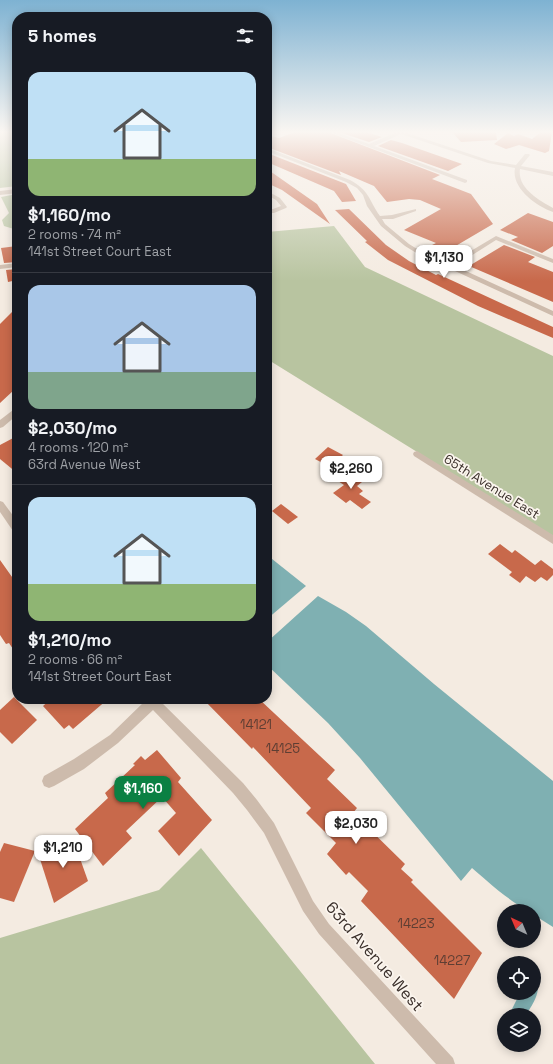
<!DOCTYPE html>
<meta charset="utf-8">
<style>
body{margin:0;font-family:"Space Grotesk",sans-serif;background:#20242c;color:#f1f3f6;height:100vh;display:flex;flex-direction:column;font-size:15px;white-space:nowrap}
*{box-sizing:border-box;margin:0}
p{font-size:13px;color:#9ea1a6}
.icon{flex:none;width:22px;height:22px;fill:none;stroke:currentColor;stroke-width:2;stroke-linecap:round;stroke-linejoin:round}
.map{position:relative;flex:1;overflow:hidden}
.drawer{position:absolute;left:12px;top:12px;width:260px;height:692px;display:flex;flex-direction:column;background:#171b24;border-radius:16px;box-shadow:0 2px 10px #0003}
.drawer>*{flex:none}
.needle{width:26px;rotate:316deg}
.tools{position:absolute;left:497px;top:904px;display:grid;gap:8px}
.tools a{display:grid;place-items:center;width:44px;height:44px;border-radius:50%;background:#171b24;box-shadow:0 2px 10px #0003;font-size:20px}
.price{position:absolute;translate:-50% -34px;padding:0 9px;border-radius:8px;background:#fff;color:#222;font-size:13px;line-height:26px;filter:drop-shadow(0 1px 2px #0008)}
.price::after{content:'';position:absolute;left:50%;top:24px;width:12px;height:9px;margin-left:-6px;background:inherit;clip-path:polygon(0 0,100% 0,50% 100%)}
.price.active{background:#0b8043;color:#fff}
ul{padding:0;list-style:none}
li{display:grid;align-content:center;gap:8px;height:212px;padding:0 16px}
li+li{border-top:1px solid #363941}
li span{display:grid;place-items:center;height:124px;border-radius:12px;color:#555}
li>.icon{margin-inline-start:auto}
span .icon{width:72px;height:72px;fill:#fffc;stroke-width:1}
li b{font-size:17px}
h2{display:flex;justify-content:space-between;align-items:center;height:48px;padding:0 16px;font-size:17px}
.map>svg:first-child{display:block}
.green{fill:#b8c4a0}
.water{fill:#7fb0b2}
.building{fill:#c8694b}
.lines{fill:none;stroke-linecap:round;stroke-linejoin:round}
.minor{fill:#cdbbac;fill-rule:evenodd}
.labels{text-anchor:middle;stroke-width:3.5;stroke-linejoin:round;paint-order:stroke}
.street-label{font-size:13px;fill:#3b302b;stroke:#fbf5ee}
.near-number-label{font-size:13px;fill:#5e3e33}
.near-street-label{font-size:16px;fill:#3b302b;stroke:#fbf5ee}
</style>
<div class="map">
<svg width="553" height="1064" viewBox="0 0 553 1064">
<rect width="100%" height="100%" fill="#f4ebe1"/>
<!-- green -->
<g class="green">
<path d="M0 132H17V186L0 188Z"/>
<path d="M17 194V230L4 226 2 220 9 213 1 197Z"/>
<path d="M334 226 365 267 553 356V536L267 359V232Z"/>
<path d="M201 848 375 1064H0V938L159 890Z"/>
</g>
<!-- water -->
<g class="water">
<path d="M267 555 306 586 267 619Z"/>
<path d="M318 596 346 612 366 626 434 684 553 781V927L534 915V911C519 911 484 878 472 868L461 881 360 758 328 723 267 665V642Z"/>
<path d="M534 976C544 988 533 1004 526 1015H509L520 993H534Z"/>
</g>
<!-- building -->
<g class="building">
<path d="M295 132H328L440 175 432 179 471 194 493 224 442 254 430 249 433 247 430 246 436 243 404 230 441 209 420 200 409 199 387 202 374 186 339 171 341 175 267 147V135L279 138Z"/>
<path d="M339 132H358L363 133 366 132 382 137 369 142Z"/>
<path d="M452 132H496L497 140 461 142Z"/>
<path d="M541 132H552L549 151 545 153 519 145 506 149 494 144 508 133 514 136 518 134 532 139Z"/>
<path d="M391 140 402 143 462 164 448 171 378 146Z"/>
<path d="M267 153 346 184 356 201 342 202 334 191 267 162Z"/>
<path d="M267 169 317 204 330 224 282 190 267 183Z"/>
<path d="M349 209 386 245 409 261 436 275 438 274 553 327V338L478 306 388 260 365 242 367 241 335 210Z"/>
<path d="M528 213 553 222V246L542 253 511 240 518 237 500 230Z"/>
<path d="M504 245 535 257 528 262 553 272V302L469 266Z"/>
<path d="M17 246V262L4 263 1 248Z"/>
<path d="M17 269V280L8 282 6 270Z"/>
<path d="M17 307 13 338 14 390 0 403V324Z"/>
<path d="M17 436V473L0 459V445Z"/>
<path d="M328 447 343 455 330 467 315 459Z"/>
<path d="M346 471 362 482 357 486 363 491 359 494 371 502 362 509 350 500 346 503 333 493 344 485 335 479Z"/>
<path d="M281 504 298 517 288 524 272 511Z"/>
<path d="M500 544 512 553 515 550 535 565 541 560 553 569V575L547 581 541 577 535 582 526 576 520 583 509 575 512 572 488 554Z"/>
<path d="M0 560 17 584V655L9 643 6 644 0 635Z"/>
<path d="M14 697 37 720 12 744 0 732V710Z"/>
<path d="M51 699H108L73 729 69 725 64 729 43 706Z"/>
<path d="M203 699H259L335 770 327 779 357 808 353 813 405 864 401 869 413 880 411 882 482 953 454 999 361 901 368 891 349 872 346 875 327 854 336 843 306 813 311 808 253 747 252 749Z"/>
<path d="M157 750 181 778 178 782 212 820 179 856 158 831 176 813 162 797 126 831 132 838 103 866 75 829 108 798 105 793 135 765 133 764 141 756 145 760Z"/>
<path d="M72 836 88 881 54 903 39 856Z"/>
<path d="M4 843 35 851 14 902 0 898V852Z"/>
</g>
<g class="lines">
<!-- minor -->
<g class="minor">
<path d="M329 132H335L369 144 397 132H404L491 161 516 165 525 154H529L530 155 521 166 553 172V176L520 169C517 188 539 200 553 208V212C536 206 511 188 515 168L488 163 401 134 374 146 467 180V182L465 183Z"/>
<path d="M267 148 350 180C370 191 368 199 380 216L392 215 416 209V211L393 219H382L385 224 409 244 422 252 449 264 496 236 553 259V263L496 240 455 266 553 311V316L418 254 405 246 381 226 367 206 363 195 357 188 346 182 267 151Z"/>
<path d="M17 189V193L0 195V191Z"/>
<path d="M267 191 280 198 287 207 286 208 274 213H267V209H273L281 206 276 200 267 195Z"/>
<path d="M17 263V267L0 269V265Z"/>
<path d="M17 407V415L3 427 0 428V420Z"/>
<path d="M417 451 553 535V544L414 456 413 454 414 452Z"/>
<path d="M0 501 3 502 17 521V532L13 531 0 512Z"/>
<path d="M144 699H158L243 783 257 800 274 823 313 901 329 924 453 1058 455 1064H436L319 934 303 911 264 833 247 810 233 793 153 710 118 743 84 769 54 786 49 788 44 786 42 781 44 776 74 759 110 735 145 701Z"/>
</g>
</g>
<!-- sky -->
<linearGradient id="sky" x2="0" y2="1"><stop stop-color="#7eb2d2"/><stop offset="0.47" stop-color="#faf6f2"/><stop offset="1" stop-color="#faf6f2" stop-opacity="0"/></linearGradient>
<rect width="553" height="281" fill="url(#sky)"/>
<g class="labels">
<!-- street labels -->
<g class="street-label">
<text transform="translate(492 486) rotate(32)" y="5">65th Avenue East</text>
</g>
<!-- near-number labels -->
<g class="near-number-label">
<text x="256" y="729">14121</text>
<text x="283" y="753">14125</text>
<text x="416" y="928">14223</text>
<text x="452" y="965">14227</text>
</g>
<!-- near-street labels -->
<g class="near-street-label">
<text transform="translate(375 956) rotate(49)" y="6">63rd Avenue West</text>
</g>
</g>
</svg>
<div class="tools">
<a><svg class="needle" viewBox="-14 -14 28 28"><path d="M0-13l5 13h-10z" fill="#e53935"/><path d="M0 13l5-13h-10z" fill="#9ea1a6"/></svg></a>
<a><svg class="icon" aria-label="locate" viewBox="0 0 24 24"><circle cx="12" cy="12" r="6"/><path d="M12 2v4M12 18v4M2 12h4M18 12h4"/></svg></a>
<a><svg class="icon" aria-label="layers" viewBox="0 0 24 24"><path d="M12 4l9 5-9 5-9-5zM3 14l9 5 9-5"/></svg></a>
</div>
<b class="price" style="left:444px;top:279px">$1,130</b>
<b class="price" style="left:351px;top:490px">$2,260</b>
<b class="price active" style="left:143px;top:810px">$1,160</b>
<b class="price" style="left:356px;top:845px">$2,030</b>
<b class="price" style="left:63px;top:869px">$1,210</b>
<section class="drawer">
<h2>5 homes<svg class="icon" aria-label="filters" viewBox="0 0 24 24"><path d="M4 7h16M4 17h16"/><circle cx="9" cy="7" r="2"/><circle cx="15" cy="17" r="2"/></svg></h2>
<ul>
<li><span style="background:linear-gradient(#bfe0f5 70%,#8fb573 0)"><svg class="icon" aria-label="home" viewBox="0 0 24 24"><path d="M3 11l9-7 9 7M6 9v11h12V9"/></svg></span><div><b>$1,160/mo</b><p>2 rooms · 74 m²</p><p>141st Street Court East</p></div></li>
<li><span style="background:linear-gradient(#a9c7e8 70%,#7fa58c 0)"><svg class="icon" aria-label="home" viewBox="0 0 24 24"><path d="M3 11l9-7 9 7M6 9v11h12V9"/></svg></span><div><b>$2,030/mo</b><p>4 rooms · 120 m²</p><p>63rd Avenue West</p></div></li>
<li><span style="background:linear-gradient(#bfe0f5 70%,#8fb573 0)"><svg class="icon" aria-label="home" viewBox="0 0 24 24"><path d="M3 11l9-7 9 7M6 9v11h12V9"/></svg></span><div><b>$1,210/mo</b><p>2 rooms · 66 m²</p><p>141st Street Court East</p></div></li>
</ul>
</section>
</div>
